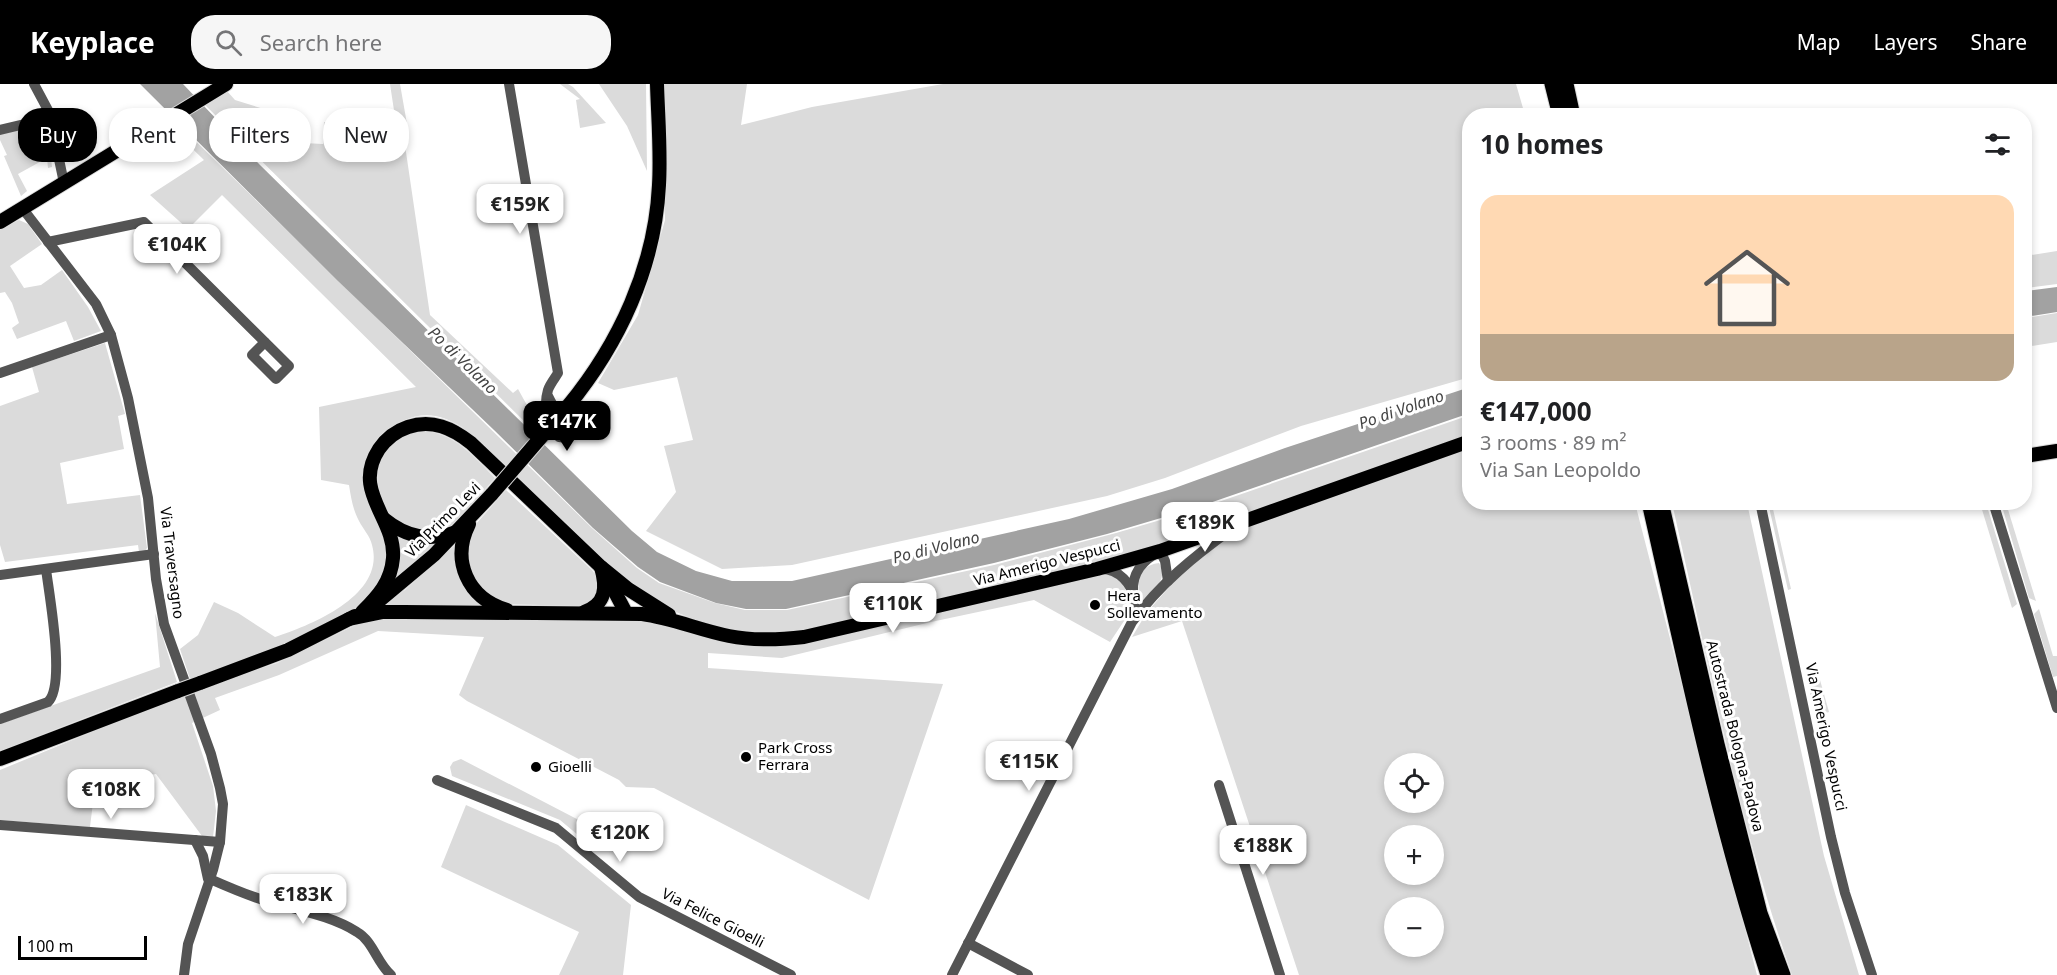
<!DOCTYPE html>
<meta charset="utf-8">
<style>
body{margin:0;font-family:"Noto Sans",sans-serif;background:#f6f6f6;color:#202124;height:100vh;display:flex;flex-direction:column;font-size:22px;white-space:nowrap}
*{box-sizing:border-box;margin:0}
p{font-size:20px;color:#757577}
.icon{flex:none;width:33px;height:33px;fill:none;stroke:currentColor;stroke-width:2;stroke-linecap:round;stroke-linejoin:round}
.map{position:relative;flex:1;overflow:hidden}
.drawer{position:absolute;left:1462px;top:24px;width:570px;height:402px;display:flex;flex-direction:column;background:#fff;border-radius:24px;box-shadow:0 3px 9px #0003}
.drawer>*{flex:none}
.top-card{position:absolute;left:18px;top:24px;width:570px;height:54px;display:flex;gap:12px}
.controls{position:absolute;left:1384px;top:669px;display:grid;gap:12px}
.controls a{display:grid;place-items:center;width:60px;height:60px;border-radius:50%;background:#fff;box-shadow:0 3px 9px #0003;font-size:30px}
.scale{position:absolute;left:18px;bottom:15px;width:129px;box-sizing:border-box;padding-left:6px;border:3px solid #000;border-top:0;font-size:16px;line-height:21px;white-space:nowrap;color:#000;-webkit-text-stroke:4px #fff;paint-order:stroke}
.price{position:absolute;translate:-50% -51px;padding:0 14px;border-radius:12px;background:#fff;color:#222;font-size:20px;line-height:39px;filter:drop-shadow(0 2px 3px #0008)}
.price::after{content:'';position:absolute;left:50%;top:36px;width:18px;height:14px;margin-left:-9px;background:inherit;clip-path:polygon(0 0,100% 0,50% 100%)}
.price.active{background:#000;color:#fff}
ul{padding:0;list-style:none}
li{display:grid;align-content:center;gap:12px;height:318px;padding:0 18px}
li span{display:grid;place-items:center;height:186px;border-radius:18px;color:#555}
li>.icon{margin-inline-start:auto}
span .icon{width:108px;height:108px;fill:#fffc;stroke-width:1}
li b{font-size:26px}
h2{display:flex;justify-content:space-between;align-items:center;height:72px;padding:0 18px;font-size:26px}
.chip{padding:0 21px;border-radius:24px;background:#fff;box-shadow:0 3px 9px #0003;font-size:21px;line-height:54px}
.chip.active{background:#000;color:#fff}
header{display:flex;align-items:center;gap:36px;box-sizing:border-box;height:84px;padding:0 30px;background:#000;color:#fff}
header strong{font-size:28px}
nav{display:flex;gap:33px;margin-inline-start:auto;font-size:21px}
.search{width:420px;height:54px;background:#f6f6f6;display:flex;align-items:center;gap:15px;box-sizing:border-box;padding:0 21px;border-radius:24px;color:#757577;font-size:22px}
.map>svg:first-child{display:block}
.green{fill:#dbdbdb;fill-rule:evenodd}
.water{fill:#a2a2a2}
.lines{fill:none;stroke-linecap:round;stroke-linejoin:round}
.major-casing{stroke:#dbdbdb;stroke-width:16}
.highway-casing{stroke:#dbdbdb;stroke-width:17}
.minor{stroke:#545454;stroke-width:10}
.major{stroke:#000;stroke-width:14}
.highway{stroke:#000;stroke-width:15}
.major-bridge-casing{stroke:#dbdbdb;stroke-width:16;stroke-linecap:butt}
.major-bridge{stroke:#000;stroke-width:14}
.poi-dot{fill:#000;stroke:#fff;stroke-width:2}
.labels{text-anchor:middle;stroke-width:6;stroke-linejoin:round;paint-order:stroke}
.street-label{font-size:15px;fill:#000;stroke:#fff}
.poi-label{font-size:15px;fill:#000;stroke:#fff;text-anchor:start}
.water-label{font-size:16px;font-style:italic;fill:#434343;stroke:#fff}
</style>
<header>
<strong>Keyplace</strong>
<div class="search"><svg class="icon" aria-label="search" viewBox="0 0 24 24"><circle cx="10" cy="10" r="6"/><path d="M15 15l6 6"/></svg>Search here</div>
<nav><a>Map</a><a>Layers</a><a>Share</a></nav>
</header>
<div class="map">
<svg width="2057" height="891" viewBox="0 0 2057 891">
<rect width="100%" height="100%" fill="#fff"/>
<!-- green -->
<g class="green">
<path d="M390 0H400L407 40 402 41 430 231 513 309 518 305 528 323 540 317 544 321 543 335 534 347 205 21 227 7 235 16 283 31 285 58 323 60 324 38 340 39V68H382L383 35 395 33Z"/>
<path d="M560 0H568L573 3 606 39 580 44 576 16 580 15Z"/>
<path d="M599 0H646L647 87 627 42Z"/>
<path d="M662 0H747L741 41 812 23 943 0H1516L1525 31 1470 32V293L1301 342 1165 394 1107 412 792 481 722 485 646 447 676 408 664 362 693 356 677 293 614 306 598 299 638 231 665 136Z"/>
<path d="M176 38 592 444 637 484 659 499 715 519 745 526H787L994 481 1116 449 1198 425 1470 331V351L1203 447 1092 480 798 548 754 550 736 547 693 535 666 524 608 485 462 343C441 331 426 327 402 337 375 350 367 364 366 394 366 403 366 412 369 421 376 439 393 460 388 480 387 486 375 508 371 512 365 520 353 525 344 530 296 558 242 576 190 595L180 565 198 551 214 518 238 529 275 553C312 541 386 511 372 461 370 452 363 445 359 437 353 426 351 414 349 401L321 396 319 323 416 303 222 111 188 145 150 111 204 76 169 42Z"/>
<path d="M43 41 48 47 52 83 48 84 47 74 18 90 27 107 21 112 4 72 7 71 0 56V50Z"/>
<path d="M19 136 28 140 42 160 10 182 24 204 41 201 62 186 88 223 101 247 74 257 66 237 17 255 12 244 19 239 12 219 5 208 0 209V145Z"/>
<path d="M2057 167V200L2025 204V172Z"/>
<path d="M2057 229V258L2025 263V234Z"/>
<path d="M105 259 125 330 118 332 124 365 60 379 67 420 140 411 147 464 145 467 139 468 138 461 5 478 0 461V322L39 308 32 283Z"/>
<path d="M425 347C456 350 474 373 495 394L454 441C442 449 424 450 410 444 405 441 398 439 394 436 385 429 381 418 379 407 373 373 390 350 425 347Z"/>
<path d="M1470 363V418L1635 419 1757 891H1299L1182 537 1132 553 1147 528 1187 483 1240 445ZM1395 680H1434V718H1395ZM1395 752H1434V790H1395ZM1395 824H1434V862H1395Z"/>
<path d="M506 406 592 486 598 494 599 512 584 522 502 520 478 504 465 471 475 441Z"/>
<path d="M1773 418 1821 419 1773 425 1791 505 1788 506 1769 423Z"/>
<path d="M1672 419H1747L1824 772 1859 891H1792C1738 737 1708 577 1672 419Z"/>
<path d="M1980 419H1986L2017 520 2012 524Z"/>
<path d="M2001 419H2006L2036 517 2029 514Z"/>
<path d="M397 449 442 455 391 499 395 455Z"/>
<path d="M455 461 456 473 489 523 378 525 405 506Z"/>
<path d="M1159 479C1170 497 1150 509 1139 522 1139 503 1134 482 1159 479Z"/>
<path d="M1097 490H1110L1124 501 1129 520 1126 534 1110 558 1034 516 931 538 782 574 708 569V584L943 600 869 816 654 704 626 703 619 696 467 617 459 611 484 553 378 547 279 591 215 614 220 626 192 639 213 702 216 727 213 753 202 752 156 690 95 702 90 743 0 736V686L191 607 277 579 364 537 394 533 653 538 712 554 786 562Z"/>
<path d="M2039 525 2053 572H2057V592L2053 593 2034 530Z"/>
<path d="M155 529 177 598 0 667V640L160 583Z"/>
<path d="M1820 596 1829 628 1815 632 1808 600Z"/>
<path d="M461 675 598 746V756L591 762 560 736 452 692 450 683 453 678Z"/>
<path d="M466 721 558 761 631 821 623 891H559L579 848 441 783Z"/>
</g>
<!-- water -->
<g class="water">
<path d="M140 0H183L260 81 632 447 657 468 696 487 732 497H792L1069 435 1172 405 1285 364 1470 303V329L1198 423 1107 450 994 479 786 525H746L716 519 660 498 638 483 593 444 494 346 338 197Z"/>
<path d="M2057 203V228L2025 233V207Z"/>
</g>
<g class="lines">
<!-- major casing -->
<g class="major-casing">
<g id="major">
<path d="M0 138 226 0"/>
<path d="M568 322C619 260 655 183 659 101 661 68 658 33 657 0"/>
<path d="M2025 372 2057 367"/>
<path d="M384 435C406 453 429 458 456 448"/>
<path d="M469 440C451 476 467 514 507 526"/>
<path d="M607 493 626 529"/>
<path d="M379 517 434 471 492 410"/>
<path d="M362 528C378 512 391 498 393 474 396 434 351 408 379 365 386 355 396 347 408 343 432 335 452 344 471 359L601 483 628 505 669 531"/>
<path d="M584 528C606 520 607 504 601 483"/>
<path d="M349 535 383 528H404L642 530C672 534 699 546 729 552 754 557 778 556 804 553L1097 485 1160 467 1470 357"/>
<path d="M200 599 288 566 355 532"/>
<path d="M0 675 178 607"/>
</g>
</g>
<!-- highway casing -->
<g class="highway-casing">
<g id="highway">
<path d="M1552 0 1560 32"/>
<path d="M1566 0 1573 32"/>
<path d="M1649 418C1685 577 1718 737 1768 891"/>
<path d="M1661 418 1717 660 1760 829 1783 891"/>
</g>
</g>
<!-- minor -->
<g class="minor">
<path d="M34 0 49 28 64 99"/>
<path d="M509 0 558 289C555 294 550 300 548 306 543 323 547 341 559 353L567 354 572 351C580 330 566 331 553 321 552 320 549 314 548 312"/>
<path d="M0 46 50 34"/>
<path d="M23 125 96 220 111 251 128 314 148 414 156 495 164 540 211 670 220 704 223 720 220 758 213 786 188 860 184 891"/>
<path d="M48 158 144 138 289 282 276 295 252 271 265 258"/>
<path d="M0 289 111 251"/>
<path d="M1760 418 1831 753 1845 809 1872 891"/>
<path d="M1993 418 2057 624"/>
<path d="M1102 485C1118 485 1133 500 1134 516 1135 522 1133 529 1132 535"/>
<path d="M0 491 154 470"/>
<path d="M1133 508C1132 488 1143 476 1160 467L1165 477 1168 497"/>
<path d="M0 635 48 618C66 601 49 510 46 485"/>
<path d="M437 696 556 744 639 813 791 891"/>
<path d="M1219 701 1280 891"/>
<path d="M0 741 220 758"/>
<path d="M195 756 203 772 208 795"/>
<path d="M210 795C228 803 247 811 266 817 296 826 330 831 357 848 373 857 377 879 391 891"/>
<path d="M968 859 1028 891"/>
<path d="M952 891 1132 538C1159 501 1194 472 1232 445"/>
</g>
<!-- major -->
<use href="#major" class="major"/>
<!-- highway -->
<use href="#highway" class="highway"/>
<!-- major-bridge casing -->
<g class="major-bridge-casing">
<g id="major-bridge">
<path d="M492 410 568 322"/>
<path d="M178 607 200 599"/>
</g>
</g>
<!-- major-bridge -->
<use href="#major-bridge" class="major-bridge"/>
</g>
<!-- markers -->
<g class="poi-dot">
<circle cx="1095" cy="521" r="6"/>
<circle cx="746" cy="673" r="6"/>
<circle cx="536" cy="683" r="6"/>
</g>
<g class="labels">
<!-- street labels -->
<g class="street-label">
<text transform="translate(443 436) rotate(-45)" y="5">Via Primo Levi</text>
<text transform="translate(172 479) rotate(83)" y="5">Via Traversagno</text>
<text transform="translate(1047 479) rotate(-14)" y="5">Via Amerigo Vespucci</text>
<text transform="translate(1735 652) rotate(76)" y="5">Autostrada Bologna-Padova</text>
<text transform="translate(1826 653) rotate(78)" y="5">Via Amerigo Vespucci</text>
<text transform="translate(713 834) rotate(27)" y="5">Via Felice Gioelli</text>
</g>
<!-- poi labels -->
<g class="poi-label">
<text x="1107" y="517">Hera<tspan x="1107" dy="17">Sollevamento</tspan></text>
<text x="758" y="669">Park Cross<tspan x="758" dy="17">Ferrara</tspan></text>
<text x="548" y="688">Gioelli</text>
</g>
<!-- water labels -->
<g class="water-label">
<text transform="translate(463 276) rotate(44)" y="6">Po di Volano</text>
<text transform="translate(1401 325) rotate(-19)" y="6">Po di Volano</text>
<text transform="translate(936 463) rotate(-14)" y="6">Po di Volano</text>
</g>
</g>
</svg>
<div class="controls">
<a><svg class="icon" aria-label="locate" viewBox="0 0 24 24"><circle cx="12" cy="12" r="6"/><path d="M12 2v4M12 18v4M2 12h4M18 12h4"/></svg></a>
<a>+</a>
<a>−</a>
</div>
<div class="scale">100 m</div>
<b class="price" style="left:520px;top:151px">€159K</b>
<b class="price" style="left:177px;top:191px">€104K</b>
<b class="price active" style="left:567px;top:368px">€147K</b>
<b class="price" style="left:1205px;top:469px">€189K</b>
<b class="price" style="left:893px;top:550px">€110K</b>
<b class="price" style="left:1029px;top:708px">€115K</b>
<b class="price" style="left:111px;top:736px">€108K</b>
<b class="price" style="left:620px;top:779px">€120K</b>
<b class="price" style="left:1263px;top:792px">€188K</b>
<b class="price" style="left:303px;top:841px">€183K</b>
<div class="top-card">
<a class="chip active">Buy</a>
<a class="chip">Rent</a>
<a class="chip">Filters</a>
<a class="chip">New</a>
</div>
<section class="drawer">
<h2>10 homes<svg class="icon" aria-label="filters" viewBox="0 0 24 24"><path d="M4 7h16M4 17h16"/><circle cx="9" cy="7" r="2"/><circle cx="15" cy="17" r="2"/></svg></h2>
<ul>
<li><span style="background:linear-gradient(#ffd9b3 75%,#b9a48a 0)"><svg class="icon" aria-label="home" viewBox="0 0 24 24"><path d="M3 11l9-7 9 7M6 9v11h12V9"/></svg></span><div><b>€147,000</b><p>3 rooms · 89 m²</p><p>Via San Leopoldo</p></div></li>
</ul>
</section>
</div>
